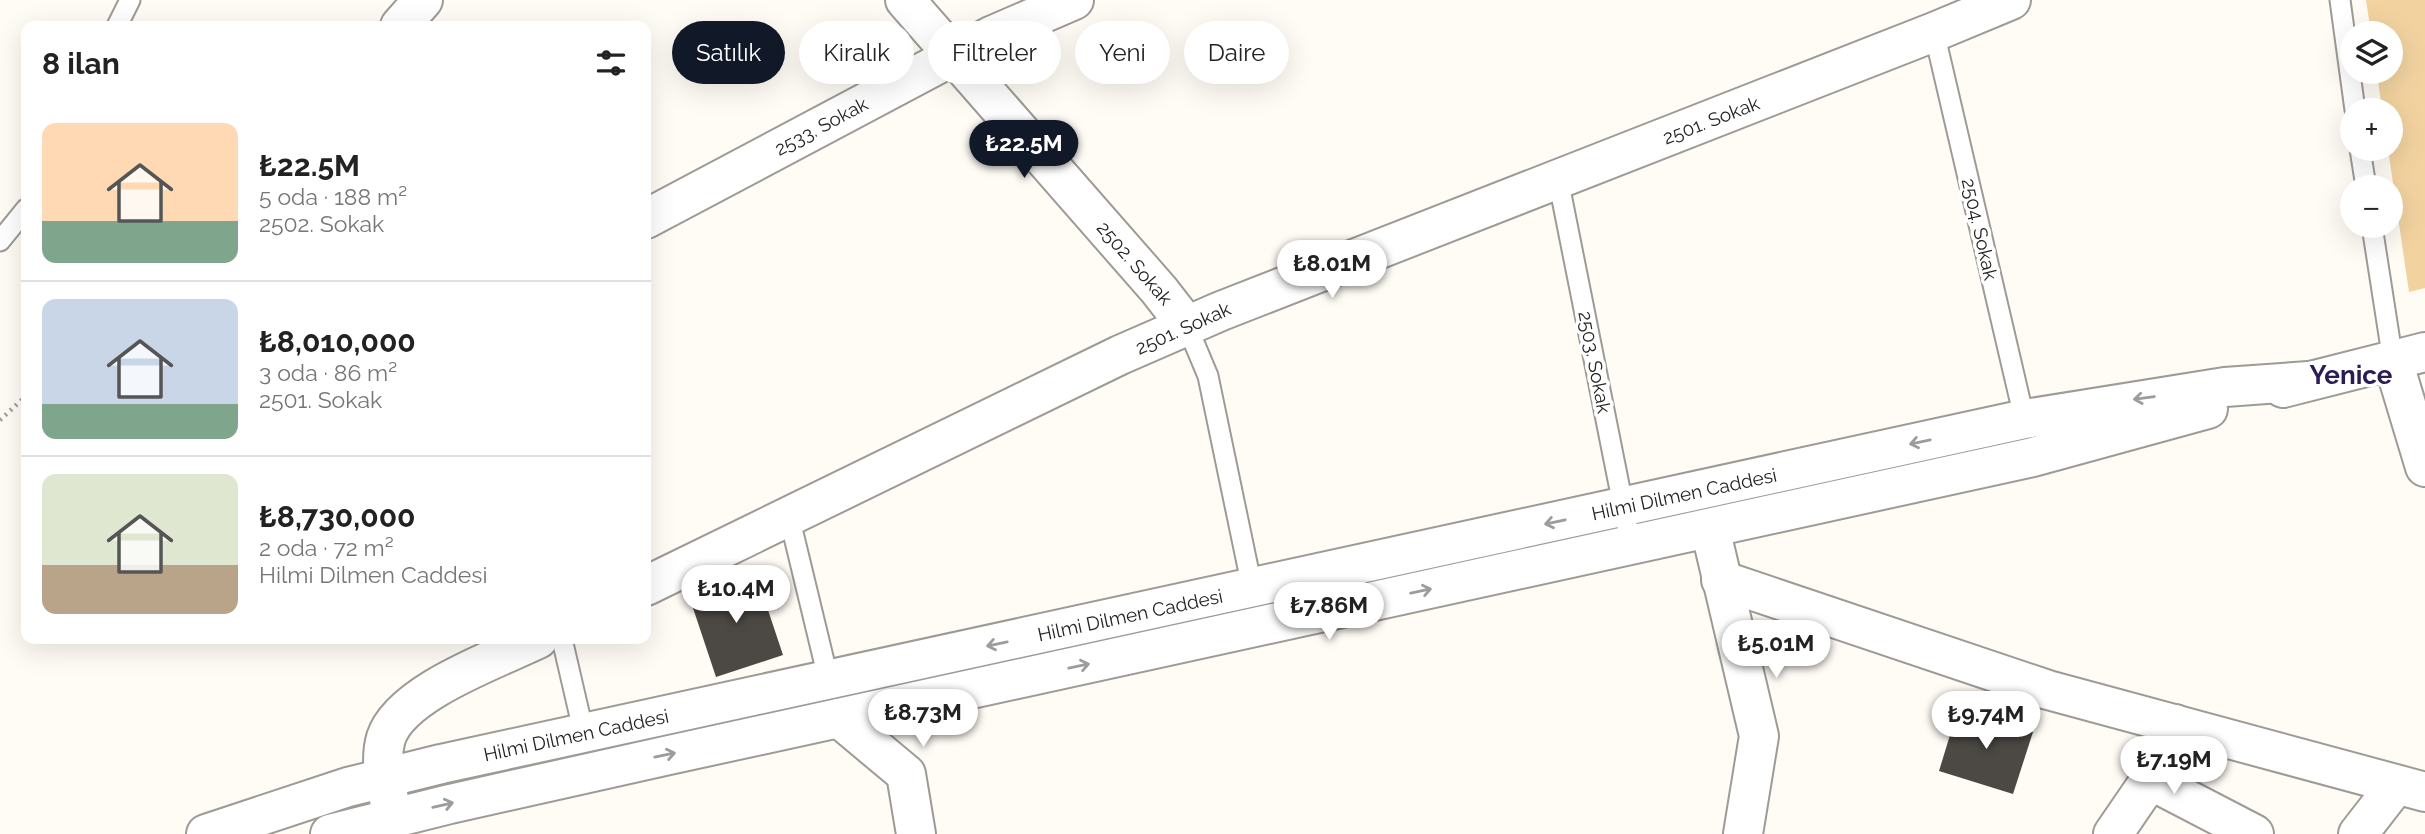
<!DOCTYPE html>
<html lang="tr">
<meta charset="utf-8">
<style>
body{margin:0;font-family:Raleway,sans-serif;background:#f2f2f2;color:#222;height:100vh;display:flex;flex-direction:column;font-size:26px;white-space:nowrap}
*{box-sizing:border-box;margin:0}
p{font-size:23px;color:#767676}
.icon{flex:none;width:38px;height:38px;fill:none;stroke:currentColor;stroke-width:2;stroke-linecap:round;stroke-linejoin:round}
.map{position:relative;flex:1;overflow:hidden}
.details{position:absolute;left:21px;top:21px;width:630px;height:623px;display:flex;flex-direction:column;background:#fff;border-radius:14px;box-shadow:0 7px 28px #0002}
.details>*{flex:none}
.top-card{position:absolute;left:672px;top:21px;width:665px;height:63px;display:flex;gap:14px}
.buttons{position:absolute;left:2340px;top:21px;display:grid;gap:14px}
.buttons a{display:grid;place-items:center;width:63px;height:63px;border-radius:50%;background:#fff;box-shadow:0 7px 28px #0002;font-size:35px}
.price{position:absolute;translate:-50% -60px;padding:0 16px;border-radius:24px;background:#fff;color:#222;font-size:23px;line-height:46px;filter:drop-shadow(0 2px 4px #0008)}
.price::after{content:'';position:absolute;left:50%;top:42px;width:21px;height:16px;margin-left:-10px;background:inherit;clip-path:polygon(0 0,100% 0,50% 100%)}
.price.selected{background:#111827;color:#fff}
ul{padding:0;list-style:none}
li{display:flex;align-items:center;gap:21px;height:175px;padding:0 21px}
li+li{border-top:2px solid #e0e0e0}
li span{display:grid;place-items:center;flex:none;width:196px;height:140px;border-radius:14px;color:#555}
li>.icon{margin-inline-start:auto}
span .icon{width:84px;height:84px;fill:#fffc;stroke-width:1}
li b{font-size:30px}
h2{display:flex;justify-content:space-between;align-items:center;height:84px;padding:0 21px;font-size:30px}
.chip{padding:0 24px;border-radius:32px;background:#fff;box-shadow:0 7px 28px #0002;font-size:24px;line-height:63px}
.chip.selected{background:#111827;color:#fff}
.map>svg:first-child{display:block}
.green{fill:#f2d3a0}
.building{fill:#4c4944}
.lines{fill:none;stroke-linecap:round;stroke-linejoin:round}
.service-casing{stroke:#9e9a95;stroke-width:23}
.minor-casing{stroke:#9e9a95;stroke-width:42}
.tertiary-casing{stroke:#9e9a95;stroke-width:42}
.path{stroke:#9f9c98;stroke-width:4.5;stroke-dasharray:2 5;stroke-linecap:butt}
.service{stroke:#fff;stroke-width:19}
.minor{stroke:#fff;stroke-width:38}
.tertiary{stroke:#fff;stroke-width:38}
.oneway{stroke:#9d9c9c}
.labels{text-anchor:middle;stroke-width:7;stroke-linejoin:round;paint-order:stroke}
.street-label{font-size:19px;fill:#252422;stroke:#fff}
.district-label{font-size:26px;font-weight:bold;fill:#2b1c56;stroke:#fff}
</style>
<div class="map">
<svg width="2425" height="834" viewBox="0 0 2425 834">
<rect width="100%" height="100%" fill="#fffbf5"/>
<!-- green -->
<path class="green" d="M2366 0H2425V288L2409 292 2388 149H2390V110H2382L2377 72H2390V33H2371Z"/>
<!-- building -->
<g class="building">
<path d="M756 574 783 655 716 677 689 596Z"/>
<path d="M1958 709 2033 732 2013 794 1939 771Z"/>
</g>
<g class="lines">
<!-- service casing -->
<g class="service-casing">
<g id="service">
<path d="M2340 0 2355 110"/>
<path d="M117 26 130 0"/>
<path d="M1934 32 2026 426"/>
<path d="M2360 149 2366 187"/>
<path d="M1558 179 1631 545"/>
<path d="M2372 226 2393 361"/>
<path d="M0 241 26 209"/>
<path d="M1187 326 1208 376 1253 592"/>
<path d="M789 516 830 686"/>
<path d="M562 639 584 734"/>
</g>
</g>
<!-- minor casing -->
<g class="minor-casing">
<g id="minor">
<path d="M905 0 1159 290 1187 326"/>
<path d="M400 26 423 0"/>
<path d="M646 219 991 36 1074 0"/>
<path d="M2393 361 2425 467"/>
<path d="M1710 528 1759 736 1743 834"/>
<path d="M1721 580 2048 690 2425 792"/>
<path d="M646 586 1120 355 1221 311 1934 32 2011 0"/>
<path d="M839 718 906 774 916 834"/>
<path d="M2150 780 2254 834"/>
<path d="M391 808C386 785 379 762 386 738 401 692 497 659 538 639"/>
<path d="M2113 834 2150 780 2175 724"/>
<path d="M2358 834 2396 785"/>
</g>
</g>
<!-- tertiary casing -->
<g class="tertiary-casing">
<g id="tertiary">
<path d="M2283 388 2425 352"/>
<path d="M206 834 348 787 441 764 2025 419 2225 387 2309 381"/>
<path d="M330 834 450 804 669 755 2033 457 2208 409"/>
</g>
</g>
<!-- path -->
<path class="path" d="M0 420 26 396"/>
<!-- service -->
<use href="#service" class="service"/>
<!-- minor -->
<use href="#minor" class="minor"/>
<!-- tertiary -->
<use href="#tertiary" class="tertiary"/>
</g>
<!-- one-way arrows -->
<defs><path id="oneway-shaft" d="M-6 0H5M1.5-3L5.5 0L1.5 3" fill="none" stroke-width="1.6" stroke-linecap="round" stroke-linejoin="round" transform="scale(1.75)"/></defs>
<g class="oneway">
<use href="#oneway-shaft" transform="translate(2144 398) rotate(172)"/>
<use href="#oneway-shaft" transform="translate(1920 442) rotate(168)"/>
<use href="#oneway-shaft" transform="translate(1555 522) rotate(168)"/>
<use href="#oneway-shaft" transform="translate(1421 591) rotate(-12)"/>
<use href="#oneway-shaft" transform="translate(997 644) rotate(168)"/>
<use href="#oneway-shaft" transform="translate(1079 666) rotate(-12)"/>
<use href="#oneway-shaft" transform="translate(665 755) rotate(-12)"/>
<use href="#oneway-shaft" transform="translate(443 805) rotate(-13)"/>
</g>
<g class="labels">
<!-- street labels -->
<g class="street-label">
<text transform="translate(1711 120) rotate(-21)" y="7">2501. Sokak</text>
<text transform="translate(821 126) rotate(-28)" y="7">2533. Sokak</text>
<text transform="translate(1980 229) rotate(77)" y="7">2504. Sokak</text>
<text transform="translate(1135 263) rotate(49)" y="7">2502. Sokak</text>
<text transform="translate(1183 328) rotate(-24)" y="7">2501. Sokak</text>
<text transform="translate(1595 362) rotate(79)" y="7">2503. Sokak</text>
<text transform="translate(1684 494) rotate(-12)" y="7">Hilmi Dilmen Caddesi</text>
<text transform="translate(1130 615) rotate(-12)" y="7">Hilmi Dilmen Caddesi</text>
<text transform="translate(576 735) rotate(-12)" y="7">Hilmi Dilmen Caddesi</text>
</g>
<!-- district labels -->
<g class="district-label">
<text x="2351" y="384">Yenice</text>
</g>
</g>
</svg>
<div class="buttons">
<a><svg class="icon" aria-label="layers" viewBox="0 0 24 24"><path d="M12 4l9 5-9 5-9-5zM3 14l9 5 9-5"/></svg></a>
<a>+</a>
<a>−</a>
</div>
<b class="price selected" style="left:1024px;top:180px">₺22.5M</b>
<b class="price" style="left:1332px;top:300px">₺8.01M</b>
<b class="price" style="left:736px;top:625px">₺10.4M</b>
<b class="price" style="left:1329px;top:642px">₺7.86M</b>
<b class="price" style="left:1776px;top:680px">₺5.01M</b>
<b class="price" style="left:923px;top:749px">₺8.73M</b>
<b class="price" style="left:1986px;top:751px">₺9.74M</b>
<b class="price" style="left:2174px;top:796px">₺7.19M</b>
<div class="top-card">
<a class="chip selected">Satılık</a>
<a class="chip">Kiralık</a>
<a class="chip">Filtreler</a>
<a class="chip">Yeni</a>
<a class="chip">Daire</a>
</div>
<section class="details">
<h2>8 ilan<svg class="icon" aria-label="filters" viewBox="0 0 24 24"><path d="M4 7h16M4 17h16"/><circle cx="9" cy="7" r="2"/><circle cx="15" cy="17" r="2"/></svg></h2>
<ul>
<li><span style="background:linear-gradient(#ffd9b3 70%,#7fa58c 0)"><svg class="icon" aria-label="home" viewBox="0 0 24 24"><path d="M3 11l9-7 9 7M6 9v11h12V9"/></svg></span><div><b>₺22.5M</b><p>5 oda · 188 m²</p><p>2502. Sokak</p></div></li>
<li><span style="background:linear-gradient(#c9d6e8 75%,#7fa58c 0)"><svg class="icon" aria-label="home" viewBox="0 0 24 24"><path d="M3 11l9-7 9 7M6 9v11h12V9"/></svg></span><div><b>₺8,010,000</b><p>3 oda · 86 m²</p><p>2501. Sokak</p></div></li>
<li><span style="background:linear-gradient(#dfe7d0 65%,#b9a48a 0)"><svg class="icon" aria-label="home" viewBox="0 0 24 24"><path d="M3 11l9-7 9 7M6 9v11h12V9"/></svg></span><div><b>₺8,730,000</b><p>2 oda · 72 m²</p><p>Hilmi Dilmen Caddesi</p></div></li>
</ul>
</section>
</div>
